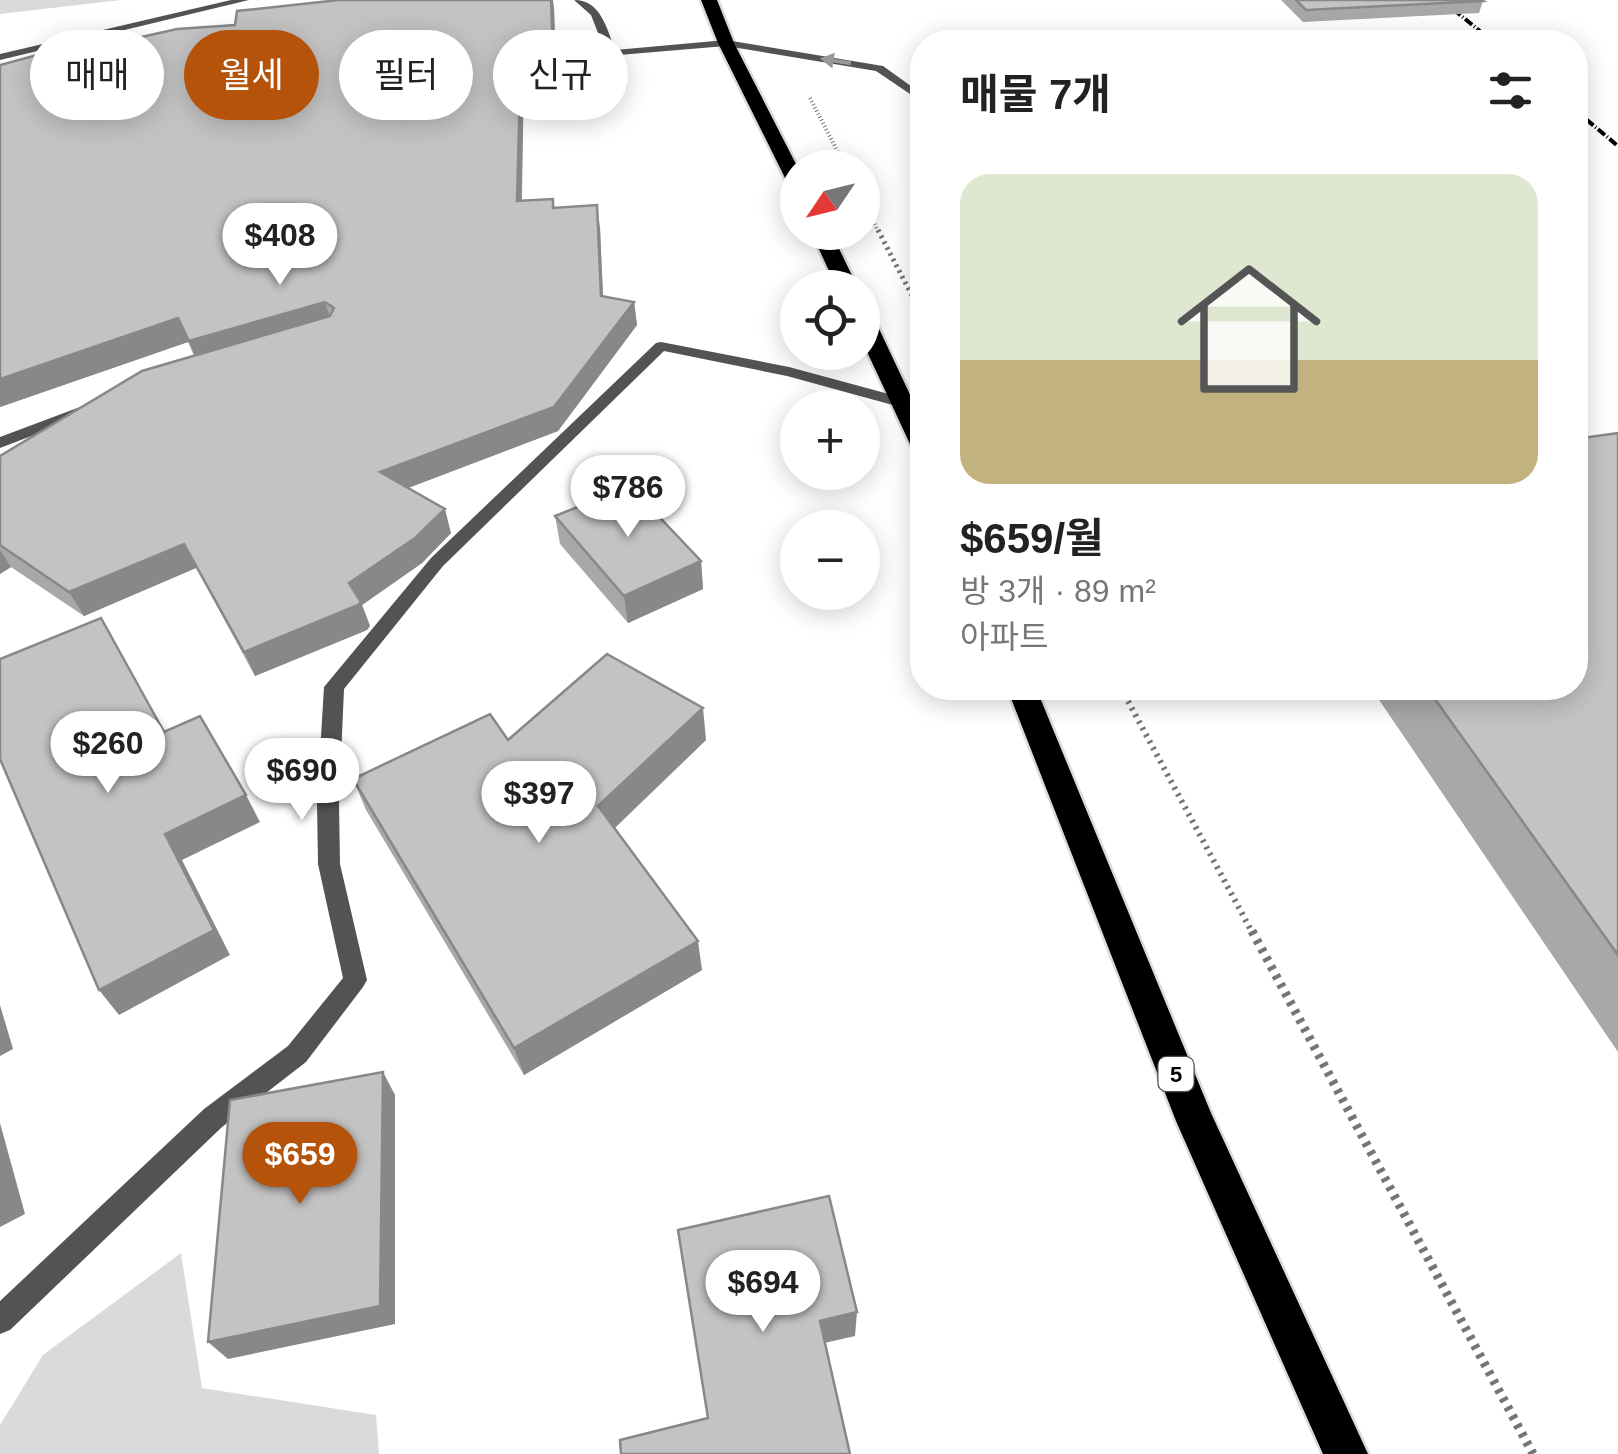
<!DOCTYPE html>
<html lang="ko">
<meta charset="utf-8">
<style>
body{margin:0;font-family:Arial,"Noto Sans KR",sans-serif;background:#f6f6f6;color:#222;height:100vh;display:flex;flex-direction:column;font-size:38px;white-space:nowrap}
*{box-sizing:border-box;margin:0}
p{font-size:32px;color:#767676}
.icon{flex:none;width:55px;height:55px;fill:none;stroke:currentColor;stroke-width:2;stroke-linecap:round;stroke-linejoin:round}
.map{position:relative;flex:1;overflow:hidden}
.panel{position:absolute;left:910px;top:30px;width:678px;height:670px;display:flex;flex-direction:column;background:#fff;border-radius:40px;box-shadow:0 5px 25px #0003}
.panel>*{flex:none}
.hud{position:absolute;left:30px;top:30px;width:730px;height:90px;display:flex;gap:20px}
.needle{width:65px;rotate:235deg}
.fabs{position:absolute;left:780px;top:150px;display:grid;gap:20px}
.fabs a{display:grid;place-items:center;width:100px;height:100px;border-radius:50%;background:#fff;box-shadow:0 5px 25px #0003;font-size:50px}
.price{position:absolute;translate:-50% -85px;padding:0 22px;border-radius:35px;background:#fff;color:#222;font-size:32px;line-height:65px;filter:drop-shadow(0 2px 5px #0008)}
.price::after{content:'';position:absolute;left:50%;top:60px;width:30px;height:22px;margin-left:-15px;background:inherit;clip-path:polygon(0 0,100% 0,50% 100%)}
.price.active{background:#b45309;color:#fff}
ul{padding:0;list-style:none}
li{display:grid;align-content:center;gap:20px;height:530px;padding:0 50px}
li+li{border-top:2px solid #e0e0e0}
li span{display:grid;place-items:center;height:310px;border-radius:30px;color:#555}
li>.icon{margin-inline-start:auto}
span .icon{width:180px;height:180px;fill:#fffc;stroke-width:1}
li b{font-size:42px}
h2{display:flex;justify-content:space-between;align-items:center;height:120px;padding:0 50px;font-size:42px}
.pill{padding:0 35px;border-radius:45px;background:#fff;box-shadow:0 5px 25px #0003;font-size:35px;line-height:90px}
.pill.active{background:#b45309;color:#fff}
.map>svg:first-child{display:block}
.green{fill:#dadada}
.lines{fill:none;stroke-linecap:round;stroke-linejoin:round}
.highway-casing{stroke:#dbdbdb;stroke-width:5}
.path-far3{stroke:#757575;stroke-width:4;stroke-dasharray:1 2.5;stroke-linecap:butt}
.path-far2{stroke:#757575;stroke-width:5;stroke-dasharray:2.5 4;stroke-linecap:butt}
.path-far1{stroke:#757575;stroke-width:6;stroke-dasharray:2.5 5;stroke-linecap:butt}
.path{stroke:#757575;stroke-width:9;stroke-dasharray:4 6;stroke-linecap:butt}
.lane{fill:#535353;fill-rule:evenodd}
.street{fill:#535353;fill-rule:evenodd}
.highway{fill:#000;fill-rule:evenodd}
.rail{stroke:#000;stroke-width:4;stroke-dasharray:9 2.5 1 2.5;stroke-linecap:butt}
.wall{fill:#a8a8a8}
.shaded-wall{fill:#888}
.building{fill:#c3c3c3;stroke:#888;stroke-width:2.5}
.oneway{fill:#989898}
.labels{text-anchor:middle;stroke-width:8;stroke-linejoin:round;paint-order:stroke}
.shield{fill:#fff;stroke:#4c4c4c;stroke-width:2.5}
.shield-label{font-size:22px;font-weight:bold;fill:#000}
</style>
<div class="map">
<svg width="1618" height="1454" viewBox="0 0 1618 1454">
<rect width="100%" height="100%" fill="#fff"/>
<!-- green -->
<g class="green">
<path d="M0 0H121L0 14Z"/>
<path d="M181 1253 202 1388 376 1415 379 1454H0V1425L43 1355Z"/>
</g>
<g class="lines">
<!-- highway casing -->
<g class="highway-casing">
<g id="highway">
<path d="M701 0H717L734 43 798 168V192L789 186 718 43Z"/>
<path d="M811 232H831L858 288H837Z"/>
<path d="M862 310 873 316 922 420V451L910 444 862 341Z"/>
<path d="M1007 688H1036L1211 1113 1368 1454H1323L1176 1121Z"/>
</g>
</g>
<!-- path-far3 -->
<g class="path-far3">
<path d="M810 98 846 168"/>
<path d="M862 199 879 233"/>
</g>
<!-- path-far2 -->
<path class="path-far2" d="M878 230 922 315"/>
<!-- path-far1 -->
<path class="path-far1" d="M1121 688 1253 934"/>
<!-- path -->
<path class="path" d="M1252 931 1533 1454"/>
<!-- lane -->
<path class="lane" d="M231 0H249L0 60V54Z"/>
<!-- street -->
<g class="street">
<path d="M574 0C601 0 607 29 615 50L726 40 883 66 922 94V102L876 71 726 46 607 56 591 15Z"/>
<path d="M661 342 789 367 922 403V413L787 376 664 351 443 566 344 689 339 803 340 864 367 980 363 987 306 1062 222 1127 10 1330 0 1334V1301L204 1109 288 1046 343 978 318 864 317 803 324 687 431 558 656 343Z"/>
<path d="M96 401 104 406 102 409 0 448V437Z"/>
</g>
<!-- highway -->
<use href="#highway" class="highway"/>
<!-- rail -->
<g class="rail">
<path d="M1442 0 1493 42"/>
<path d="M1575 110 1618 146"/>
</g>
</g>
<!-- wall -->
<g class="wall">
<path d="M1281 0H1481L1483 1 1479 13 1303 22Z"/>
<path d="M554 8 556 71 524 73 522 200 553 199 555 208 600 228 603 296 634 302 637 325 558 431 408 488 451 533 422 563 362 605 370 626 367 630 255 676 196 568 84 616 11 567 0 574V456L194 356 188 342 0 407V65L66 54Z"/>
<path d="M1618 433V1052L1371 688H1575Z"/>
<path d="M555 516 701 561 703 589 628 623 560 544Z"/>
<path d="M706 740 615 828 702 970 524 1075 366 810 353 779Z"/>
</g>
<!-- shaded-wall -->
<g class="shaded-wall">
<path d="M551 0H553L554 8 556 71 553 50Z"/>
<path d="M521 52 524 73 521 223 517 201Z"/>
<path d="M597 205 600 228 604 319 601 296Z"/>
<path d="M325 302 333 326 199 365 189 341Z"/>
<path d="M634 302 637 325 558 431 387 496 380 472Z"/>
<path d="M178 318 188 342 0 407V379Z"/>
<path d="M445 509 451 533 422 563 362 605 370 626 367 630 255 676 244 652Z"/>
<path d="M184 544 196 568 84 616 69 592Z"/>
<path d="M0 550 11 567 0 574Z"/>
<path d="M701 561 703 589 628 623 624 596Z"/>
<path d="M703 708 706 740 605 837 598 806Z"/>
<path d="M246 795 260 822 182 860 230 955 119 1015 99 990 165 834Z"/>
<path d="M698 941 702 970 524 1075 514 1048Z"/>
<path d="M0 1005 13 1049 0 1056Z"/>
<path d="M383 1072 395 1095V1324L228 1359 208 1342Z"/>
<path d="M0 1123 25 1214 0 1227Z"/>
<path d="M857 1312 855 1336 820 1344V1321Z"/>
</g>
<!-- building -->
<g class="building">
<path d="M339 0H551L553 50 521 52 517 201 553 199V208L597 205 601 296 634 302 554 407 380 472 445 509 415 538 349 583 361 602 358 605 244 652 184 544 69 592 0 545V456L142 371 330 316 334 308 325 302 189 341 178 318 0 379V65L59 49 66 54 177 29 235 25 237 11Z"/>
<path d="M1296 0H1481L1483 1 1306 10Z"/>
<path d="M1618 433V955L1427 688H1575V439Z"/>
<path d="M630 486 701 561 624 596 555 516Z"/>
<path d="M101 618 164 732 200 716 246 795 165 834 214 930 99 990 0 759V659Z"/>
<path d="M607 654 703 708 598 806 698 941 514 1048 353 779 490 714 508 740Z"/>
<path d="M383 1072 380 1306 208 1342 230 1100Z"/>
<path d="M829 1196 857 1312 820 1321 850 1454H621L620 1440 708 1418 678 1230Z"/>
</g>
<!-- one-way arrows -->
<defs><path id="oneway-solid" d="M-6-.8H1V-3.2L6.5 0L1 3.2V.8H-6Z" transform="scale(2.5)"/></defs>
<use class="oneway" href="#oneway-solid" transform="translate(836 61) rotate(-171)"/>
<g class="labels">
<!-- shield labels -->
<rect class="shield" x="1158.5" y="1057" width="35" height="34" rx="8"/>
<g class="shield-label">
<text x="1176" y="1082">5</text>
</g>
</g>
</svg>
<div class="fabs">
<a><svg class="needle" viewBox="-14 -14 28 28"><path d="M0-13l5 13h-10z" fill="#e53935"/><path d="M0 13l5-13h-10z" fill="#767676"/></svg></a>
<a><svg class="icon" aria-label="locate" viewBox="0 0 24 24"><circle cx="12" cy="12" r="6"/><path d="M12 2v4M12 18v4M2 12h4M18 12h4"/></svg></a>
<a>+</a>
<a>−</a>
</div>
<b class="price" style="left:280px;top:288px">$408</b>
<b class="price" style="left:628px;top:540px">$786</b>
<b class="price" style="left:108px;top:796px">$260</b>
<b class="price" style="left:302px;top:823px">$690</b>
<b class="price" style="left:539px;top:846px">$397</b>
<b class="price active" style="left:300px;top:1207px">$659</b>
<b class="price" style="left:763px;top:1335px">$694</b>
<div class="hud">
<a class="pill">매매</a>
<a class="pill active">월세</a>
<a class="pill">필터</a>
<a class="pill">신규</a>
</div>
<section class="panel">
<h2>매물 7개<svg class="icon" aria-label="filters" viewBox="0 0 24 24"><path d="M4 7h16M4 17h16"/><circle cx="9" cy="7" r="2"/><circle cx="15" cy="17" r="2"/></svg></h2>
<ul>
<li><span style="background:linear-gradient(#dfe7d0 60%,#c2b280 0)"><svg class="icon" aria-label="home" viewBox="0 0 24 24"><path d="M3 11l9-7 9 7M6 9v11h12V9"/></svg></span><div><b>$659/월</b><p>방 3개 · 89 m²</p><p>아파트</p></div></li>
</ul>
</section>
</div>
